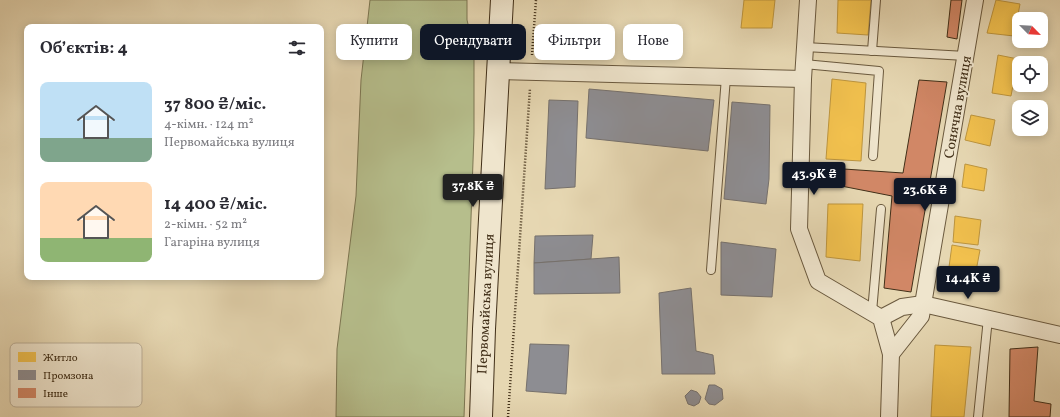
<!DOCTYPE html>
<html lang="uk">
<meta charset="utf-8">
<style>
body{margin:0;font-family:Vollkorn,serif;background:#f2f2f3;color:#2b2b33;height:100vh;display:flex;flex-direction:column;font-size:15px;white-space:nowrap}
*{box-sizing:border-box;margin:0}
p{font-size:13px;color:#7c7c81}
.icon{flex:none;width:22px;height:22px;fill:none;stroke:currentColor;stroke-width:2;stroke-linecap:round;stroke-linejoin:round}
.map{position:relative;flex:1;overflow:hidden}
.panel{position:absolute;left:24px;top:24px;width:300px;height:256px;display:flex;flex-direction:column;background:#fff;border-radius:8px;box-shadow:0 2px 10px #0003}
.panel>*{flex:none}
.top-card{position:absolute;left:336px;top:24px;width:380px;height:36px;display:flex;gap:8px}
.needle{width:26px;rotate:114deg}
.controls{position:absolute;left:1012px;top:12px;display:grid;gap:8px}
.controls a{display:grid;place-items:center;width:36px;height:36px;border-radius:8px;background:#fff;box-shadow:0 2px 10px #0003;font-size:20px}
.price{position:absolute;translate:-50% -34px;padding:0 9px;border-radius:4px;background:#111827;color:#fff;font-size:13px;line-height:26px;filter:drop-shadow(0 1px 2px #0008)}
.price::after{content:'';position:absolute;left:50%;top:24px;width:12px;height:9px;margin-left:-6px;background:inherit;clip-path:polygon(0 0,100% 0,50% 100%)}
.price.current{background:#222;color:#fff}
ul{padding:0;list-style:none}
li{display:flex;align-items:center;gap:12px;height:100px;padding:0 16px}
li span{display:grid;place-items:center;flex:none;width:112px;height:80px;border-radius:8px;color:#555}
li>.icon{margin-inline-start:auto}
span .icon{width:48px;height:48px;fill:#fffc;stroke-width:1}
li b{font-size:17px}
h2{display:flex;justify-content:space-between;align-items:center;height:48px;padding:0 16px;font-size:17px}
.pill{padding:0 14px;border-radius:8px;background:#fff;box-shadow:0 2px 10px #0003;font-size:14px;line-height:36px}
.pill.current{background:#111827;color:#fff}
.map>svg:first-child{display:block}
.green{fill:#b6be8c;stroke:#7c7652}
.homes{fill:#f2c14e;stroke:#bd953e}
.industry{fill:#8d8d92;stroke:#76716d}
.building{fill:#d18766;stroke:#412f18}
.lines{fill:none;stroke-linecap:round;stroke-linejoin:round}
.lane-casing{stroke:#6a593e;stroke-width:10}
.street-casing{stroke:#6a593e;stroke-width:18}
.secondary-casing{stroke:#412f18;stroke-width:24}
.path{stroke:#412f18;stroke-width:2.5;stroke-dasharray:1 2;stroke-linecap:butt}
.lane{stroke:#efe5cd;stroke-width:8}
.street{stroke:#efe5cd;stroke-width:16}
.secondary{stroke:#efe5cd;stroke-width:22}
.labels{text-anchor:middle;stroke-width:4;stroke-linejoin:round;paint-order:stroke}
.street-label{font-size:14px;fill:#412f18;stroke:#efe5cd}
.key{fill:#efe5cd;stroke:#bbae97;stroke-width:1}
.key-label{font-size:11px;fill:#412f18}
</style>
<div class="map">
<svg width="1060" height="417" viewBox="0 0 1060 417">
<rect width="100%" height="100%" fill="#e6d7b2"/>
<filter id="stains"><feTurbulence type="fractalNoise" baseFrequency=".005" numOctaves="4"/><feColorMatrix values="0 0 0 0 .2 0 0 0 0 .09 0 0 0 0 .02 0 0 0 .5 -.17"/></filter>
<radialGradient id="worn" r=".72"><stop offset=".6" stop-color="#630" stop-opacity="0"/><stop offset="1" stop-color="#630" stop-opacity=".3"/></radialGradient>
<!-- green -->
<path class="green" d="M370 0H467V20L474 49V133L464 417H336L337 349 356 196 361 80Z"/>
<!-- homes -->
<g class="homes">
<path d="M744 0H775L772 28H741Z"/>
<path d="M838 0H871L868 35 837 33Z"/>
<path d="M996 0 1020 4 1014 36 987 33Z"/>
<path d="M998 55 1018 59 1011 96 992 93Z"/>
<path d="M832 79 866 83 861 161 826 159Z"/>
<path d="M971 115 995 120 990 146 965 140Z"/>
<path d="M965 164 987 169 984 191 962 187Z"/>
<path d="M828 204H863L860 261 826 257Z"/>
<path d="M955 216 981 220 978 245 953 242Z"/>
<path d="M952 245 980 250 976 271 949 267Z"/>
<path d="M935 345 971 347 964 417H931Z"/>
</g>
<!-- industry -->
<g class="industry">
<path d="M589 89 714 100 708 151 586 138Z"/>
<path d="M549 100 578 101 575 187 545 189Z"/>
<path d="M732 102 770 105 769 179 766 204 724 199Z"/>
<path d="M593 235 591 259 534 263 535 236Z"/>
<path d="M721 242 776 249 772 297 721 295Z"/>
<path d="M619 257 620 293 534 294V263Z"/>
<path d="M691 288 696 351 713 355 715 374H662L659 293Z"/>
<path d="M530 344 569 345 566 394 526 391Z"/>
<path d="M709 385H715L722 389 723 399 715 405 709 404 705 399Z"/>
<path d="M691 390 697 392 701 397 699 403 694 406 688 404 685 396Z"/>
</g>
<!-- building -->
<g class="building">
<path d="M951 0H962L957 39 947 37Z"/>
<path d="M919 80 947 82 911 292 884 288 892 196 826 183 829 168 903 173Z"/>
<path d="M1038 347 1034 401 1051 404 1050 417H1009L1010 349Z"/>
</g>
<g class="lines">
<!-- lane casing -->
<g class="lane-casing">
<g id="lane">
<path d="M805 47 966 56"/>
<path d="M872 51 876 0"/>
<path d="M804 64 879 71 873 156"/>
<path d="M711 270 726 77"/>
<path d="M872 312 881 209"/>
<path d="M978 417 988 318"/>
</g>
</g>
<!-- street casing -->
<g class="street-casing">
<g id="street">
<path d="M808 0 803 79 799 229 818 281 881 318 891 354"/>
<path d="M497 71 803 79"/>
<path d="M881 318 902 307 923 304 1060 335"/>
<path d="M889 417 891 354 921 316 975 0"/>
</g>
</g>
<!-- secondary casing -->
<g class="secondary-casing">
<path id="secondary" d="M481 417 484 329 502 0"/>
</g>
<!-- path -->
<g class="path">
<path d="M532 55 536 0"/>
<path d="M508 417 530 88"/>
</g>
<!-- lane -->
<use href="#lane" class="lane"/>
<!-- street -->
<use href="#street" class="street"/>
<!-- secondary -->
<use href="#secondary" class="secondary"/>
</g>
<g class="labels">
<!-- street labels -->
<g class="street-label">
<text transform="translate(957 107) rotate(-80)" y="5">Сонячна вулиця</text>
<text transform="translate(485 304) rotate(-87)" y="5">Первомайська вулиця</text>
</g>
</g>
<!-- legend -->
<rect x="10" y="343" width="132" height="64" rx="6" class="key"/>
<rect x="18" y="352" width="18" height="10" fill="#f2c14e"/>
<rect x="18" y="370" width="18" height="10" fill="#8d8d92"/>
<rect x="18" y="388" width="18" height="10" fill="#d18766"/>
<g class="key-label">
<text x="43" y="361">Житло</text>
<text x="43" y="379">Промзона</text>
<text x="43" y="397">Інше</text>
</g>
<rect width="100%" height="100%" filter="url(#stains)"/>
<rect width="100%" height="100%" fill="url(#worn)"/>
</svg>
<div class="controls">
<a><svg class="needle" viewBox="-14 -14 28 28"><path d="M0-13l5 13h-10z" fill="#e53935"/><path d="M0 13l5-13h-10z" fill="#7c7c81"/></svg></a>
<a><svg class="icon" aria-label="locate" viewBox="0 0 24 24"><circle cx="12" cy="12" r="6"/><path d="M12 2v4M12 18v4M2 12h4M18 12h4"/></svg></a>
<a><svg class="icon" aria-label="layers" viewBox="0 0 24 24"><path d="M12 4l9 5-9 5-9-5zM3 14l9 5 9-5"/></svg></a>
</div>
<b class="price" style="left:814px;top:196px">43.9K ₴</b>
<b class="price current" style="left:473px;top:208px">37.8K ₴</b>
<b class="price" style="left:925px;top:212px">23.6K ₴</b>
<b class="price" style="left:968px;top:300px">14.4K ₴</b>
<div class="top-card">
<a class="pill">Купити</a>
<a class="pill current">Орендувати</a>
<a class="pill">Фільтри</a>
<a class="pill">Нове</a>
</div>
<section class="panel">
<h2>Об’єктів: 4<svg class="icon" aria-label="filters" viewBox="0 0 24 24"><path d="M4 7h16M4 17h16"/><circle cx="9" cy="7" r="2"/><circle cx="15" cy="17" r="2"/></svg></h2>
<ul>
<li><span style="background:linear-gradient(#bfe0f5 70%,#7fa58c 0)"><svg class="icon" aria-label="home" viewBox="0 0 24 24"><path d="M3 11l9-7 9 7M6 9v11h12V9"/></svg></span><div><b>37 800 ₴/міс.</b><p>4-кімн. · 124 m²</p><p>Первомайська вулиця</p></div></li>
<li><span style="background:linear-gradient(#ffd9b3 70%,#8fb573 0)"><svg class="icon" aria-label="home" viewBox="0 0 24 24"><path d="M3 11l9-7 9 7M6 9v11h12V9"/></svg></span><div><b>14 400 ₴/міс.</b><p>2-кімн. · 52 m²</p><p>Гагаріна вулиця</p></div></li>
</ul>
</section>
</div>
